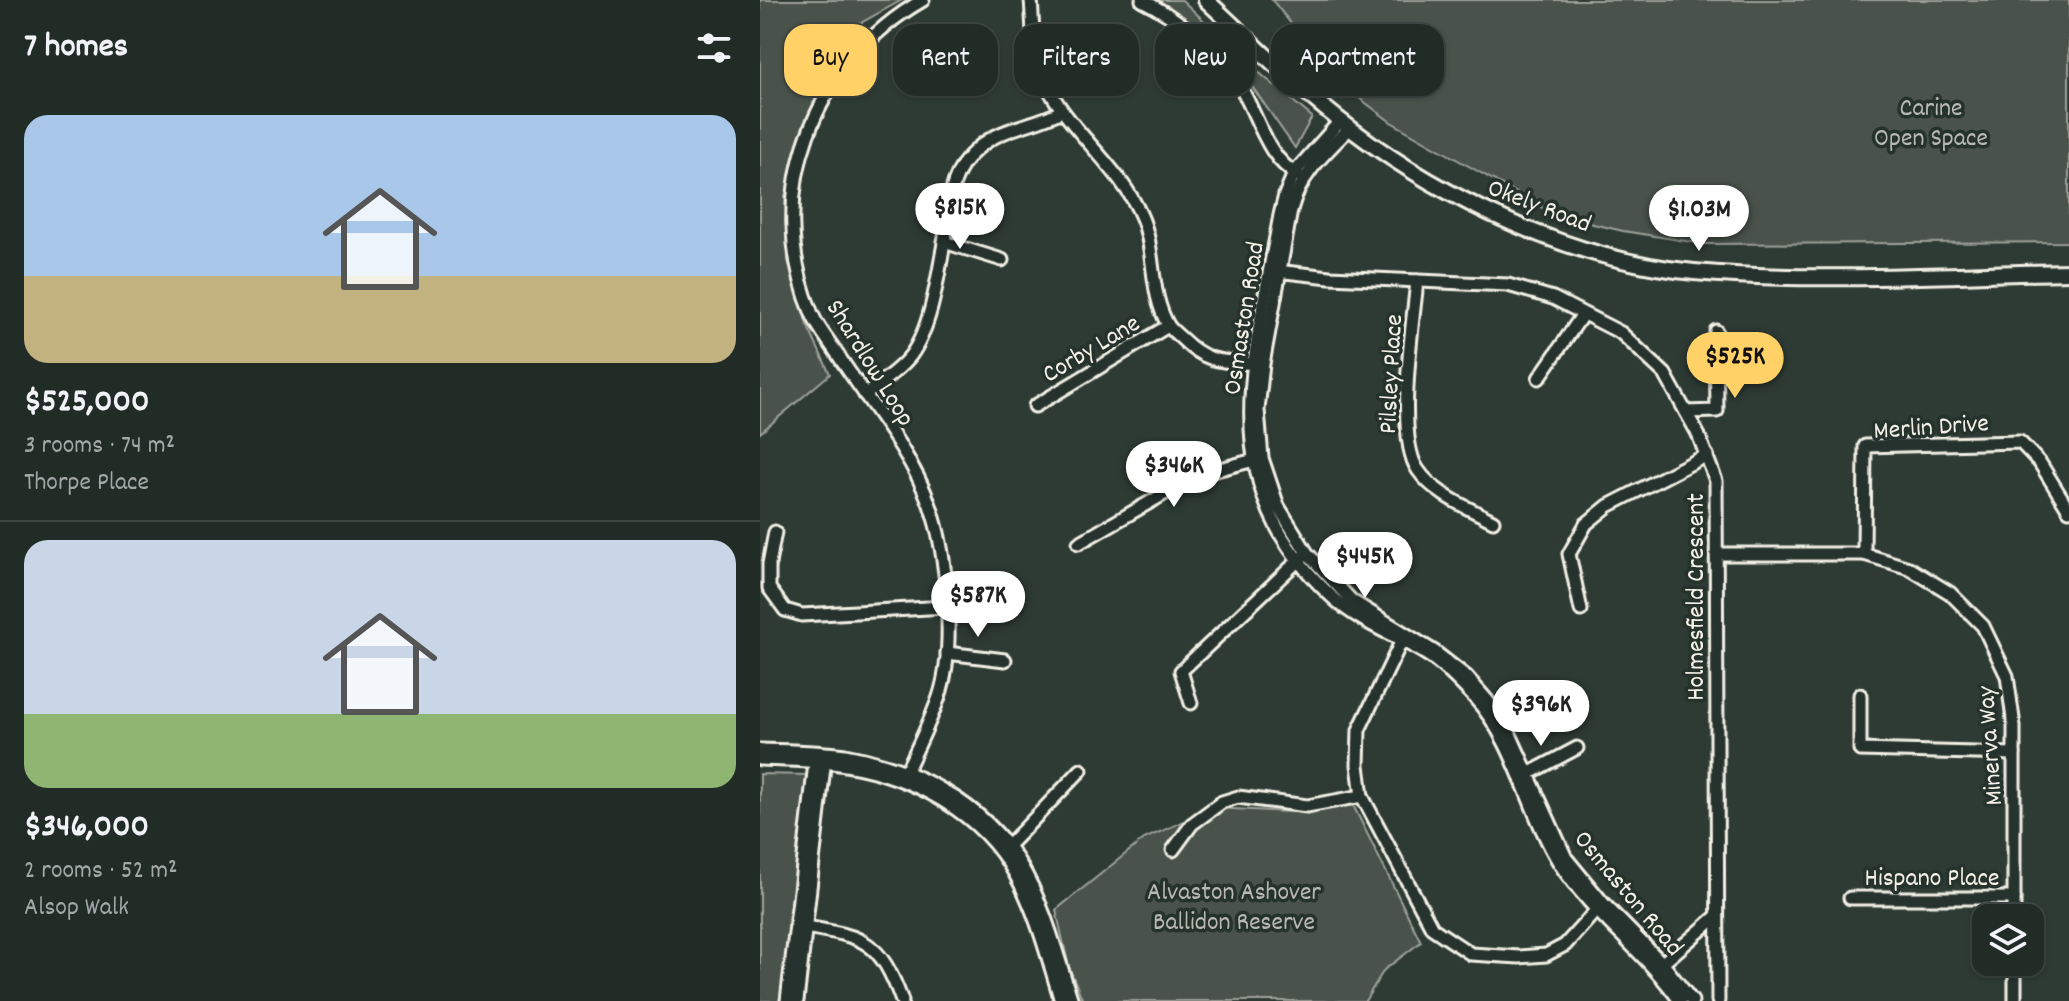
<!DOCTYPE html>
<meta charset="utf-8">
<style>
body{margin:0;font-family:Dekko,sans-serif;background:#2a342f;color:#f1f3f6;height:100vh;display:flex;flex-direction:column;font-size:30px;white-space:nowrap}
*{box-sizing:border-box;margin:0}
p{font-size:26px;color:#a2a7a7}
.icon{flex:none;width:44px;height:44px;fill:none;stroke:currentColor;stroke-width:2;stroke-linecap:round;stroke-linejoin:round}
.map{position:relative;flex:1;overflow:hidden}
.panel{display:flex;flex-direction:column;background:#222c27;width:760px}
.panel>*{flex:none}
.guide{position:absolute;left:24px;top:24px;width:760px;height:72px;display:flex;gap:16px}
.buttons{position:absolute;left:1212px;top:904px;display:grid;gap:16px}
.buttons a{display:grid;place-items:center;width:72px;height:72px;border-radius:16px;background:#222c27;box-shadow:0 2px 6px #0004,0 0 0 2px #3f4844;font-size:40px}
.price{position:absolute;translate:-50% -68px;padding:0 18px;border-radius:28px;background:#fff;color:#222;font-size:26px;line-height:52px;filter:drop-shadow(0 2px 4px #0008)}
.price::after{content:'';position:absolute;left:50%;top:48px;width:24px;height:18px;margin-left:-12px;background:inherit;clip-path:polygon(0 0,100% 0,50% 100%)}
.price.on{background:#ffd166;color:#111}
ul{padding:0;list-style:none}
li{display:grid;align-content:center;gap:16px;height:424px;padding:0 24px}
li+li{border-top:2px solid #3f4844}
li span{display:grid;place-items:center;height:248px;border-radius:24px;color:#555}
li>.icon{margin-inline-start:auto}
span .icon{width:144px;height:144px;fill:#fffc;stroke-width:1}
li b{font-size:34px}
h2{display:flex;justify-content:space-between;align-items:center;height:96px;padding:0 24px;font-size:34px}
.tag{padding:0 28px;border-radius:24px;background:#222c27;box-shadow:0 2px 6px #0004,0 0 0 2px #3f4844;font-size:28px;line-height:72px}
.tag.on{background:#ffd166;color:#111}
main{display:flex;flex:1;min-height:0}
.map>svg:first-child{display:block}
.green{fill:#48524c;stroke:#9ea29a;stroke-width:2}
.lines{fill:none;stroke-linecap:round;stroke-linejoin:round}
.minor-casing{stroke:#f4f1e8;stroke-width:17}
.major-casing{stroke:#f4f1e8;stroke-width:20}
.minor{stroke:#26332d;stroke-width:11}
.major{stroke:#26332d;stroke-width:14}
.labels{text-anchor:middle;stroke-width:7;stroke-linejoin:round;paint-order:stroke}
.park-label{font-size:26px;fill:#b8b9b1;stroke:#26332d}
.street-label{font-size:26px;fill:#f4f1e8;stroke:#26332d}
</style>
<main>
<section class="panel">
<h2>7 homes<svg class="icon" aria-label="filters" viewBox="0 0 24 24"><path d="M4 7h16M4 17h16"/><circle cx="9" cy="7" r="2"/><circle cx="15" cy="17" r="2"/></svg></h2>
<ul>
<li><span style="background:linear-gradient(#a9c7e8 65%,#c2b280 0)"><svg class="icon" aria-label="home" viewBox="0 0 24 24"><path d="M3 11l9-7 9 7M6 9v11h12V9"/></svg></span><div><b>$525,000</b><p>3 rooms · 74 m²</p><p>Thorpe Place</p></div></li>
<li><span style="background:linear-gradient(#c9d6e8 70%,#8fb573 0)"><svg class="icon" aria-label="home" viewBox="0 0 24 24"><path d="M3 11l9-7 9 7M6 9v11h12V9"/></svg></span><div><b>$346,000</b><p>2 rooms · 52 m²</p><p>Alsop Walk</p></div></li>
</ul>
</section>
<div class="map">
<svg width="1309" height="1001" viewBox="0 0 1309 1001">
<rect width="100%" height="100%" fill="#2e3b34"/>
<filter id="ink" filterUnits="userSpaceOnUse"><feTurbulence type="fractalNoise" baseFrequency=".0125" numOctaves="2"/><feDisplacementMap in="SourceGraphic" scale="16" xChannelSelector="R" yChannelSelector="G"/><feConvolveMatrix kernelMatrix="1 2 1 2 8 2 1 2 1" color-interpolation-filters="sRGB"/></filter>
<g filter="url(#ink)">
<!-- green -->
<g class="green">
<path d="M0 0H142L99 24 43 134 25 196 28 260 47 325 70 374 0 433Z"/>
<path d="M386 0H422L496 70 552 117 535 148 472 58 429 20Z"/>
<path d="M512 0H1309V242L944 244 863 231 795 215 631 122 578 82Z"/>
<path d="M0 774 49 775 22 1001H0Z"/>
<path d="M593 805 661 942 624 970 605 1001H323L309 967 296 910 384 839 453 808 529 812Z"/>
</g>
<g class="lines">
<!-- minor casing -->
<g class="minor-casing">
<g id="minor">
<path d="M271 0C273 21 272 47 279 67 299 126 358 160 382 218 396 252 389 292 408 325 411 330 417 334 421 338 448 365 464 361 499 364"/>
<path d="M382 0C416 17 449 43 472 74 497 106 502 156 539 176"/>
<path d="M581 120 534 173 525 195 520 215C494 363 448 490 580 604 607 626 641 637 669 656 686 667 700 683 714 697 757 744 767 811 800 864 833 915 885 951 920 1001"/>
<path d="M590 128C565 153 540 175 531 210L503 364 498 410 502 458 518 506 547 553 592 601 675 652 707 677 727 700 749 732 806 858 843 903 902 963 932 1001"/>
<path d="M184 242 242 260"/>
<path d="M516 271 570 277 748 285 793 298 861 333 905 374 938 434 956 481 958 1001"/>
<path d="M657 281C653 324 635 437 658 470 675 495 707 507 733 521"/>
<path d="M779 378 823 314"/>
<path d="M105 395C119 383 140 370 151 355 171 328 178 276 184 243 190 207 187 174 218 148 243 126 275 126 301 111"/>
<path d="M275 406 408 326"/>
<path d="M926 412 957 411 956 331"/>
<path d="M15 532 9 564V588L25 610 42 615 186 607"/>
<path d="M319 543 437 475 498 459"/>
<path d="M956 554H1104L1149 568 1190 593 1223 626 1247 676 1254 726V918"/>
<path d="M1104 554 1105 446 1260 442 1280 463 1309 510"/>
<path d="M821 610 809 554 826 524 848 506 947 455"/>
<path d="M643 638 599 730 598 765 602 796 672 928 711 954 759 957 786 955 805 945 841 905"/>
<path d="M187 653 245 660"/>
<path d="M1100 695V750L1254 754"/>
<path d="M431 703 421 671 542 557"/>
<path d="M0 750C28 751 57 751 85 755 153 767 224 803 260 864 285 905 297 956 312 1001"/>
<path d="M0 759C29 760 57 760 86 765 153 776 222 813 255 874 277 913 288 959 301 1001"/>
<path d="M764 776 817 748"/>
<path d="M142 780C155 753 169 725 179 697 196 648 187 553 170 505 150 450 109 403 78 355 69 341 58 328 52 314 2 194 53 63 163 0"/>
<path d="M244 850 321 770"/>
<path d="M413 850 432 824 462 802 478 797 547 806 602 796"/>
<path d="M1090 898H1254"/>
<path d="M39 926C103 937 118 936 142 1001"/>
<path d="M1255 962V1001"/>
<path d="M897 968 957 916"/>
<path d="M27 1001 56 755"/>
<path d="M37 1001 65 758"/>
</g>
</g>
<!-- major casing -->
<g class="major-casing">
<path id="major" d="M446 0C493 44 540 90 591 129 686 201 814 261 934 272 1056 283 1186 274 1309 272"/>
</g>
<!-- minor -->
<use href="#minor" class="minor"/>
<!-- major -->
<use href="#major" class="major"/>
</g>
</g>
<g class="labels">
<!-- park labels -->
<g class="park-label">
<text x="1171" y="115">Carine<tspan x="1171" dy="30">Open Space</tspan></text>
<text x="474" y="899">Alvaston Ashover<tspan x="474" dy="30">Ballidon Reserve</tspan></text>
</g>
<!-- street labels -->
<g class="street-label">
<text transform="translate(780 204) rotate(21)" y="9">Okely Road</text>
<text transform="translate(482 318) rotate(-81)" y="9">Osmaston Road</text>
<text transform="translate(330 347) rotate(-31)" y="9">Corby Lane</text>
<text transform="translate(112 362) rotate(58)" y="9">Shardlow Loop</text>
<text transform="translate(629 374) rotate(-87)" y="9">Pilsley Place</text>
<text transform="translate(1171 425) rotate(-4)" y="9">Merlin Drive</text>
<text transform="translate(934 597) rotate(-90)" y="9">Holmesfield Crescent</text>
<text transform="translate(1228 746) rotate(-94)" y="9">Minerva Way</text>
<text x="1172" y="885">Hispano Place</text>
<text transform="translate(870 892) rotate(50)" y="9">Osmaston Road</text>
</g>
</g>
</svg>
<div class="buttons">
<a><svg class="icon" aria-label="layers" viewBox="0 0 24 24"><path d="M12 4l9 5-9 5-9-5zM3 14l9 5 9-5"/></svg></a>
</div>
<b class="price" style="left:200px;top:251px">$815K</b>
<b class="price" style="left:939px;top:253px">$1.03M</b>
<b class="price on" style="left:975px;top:400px">$525K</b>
<b class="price" style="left:414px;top:509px">$346K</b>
<b class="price" style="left:605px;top:600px">$445K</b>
<b class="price" style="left:218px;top:639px">$587K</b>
<b class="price" style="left:781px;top:748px">$396K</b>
<div class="guide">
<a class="tag on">Buy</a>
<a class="tag">Rent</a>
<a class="tag">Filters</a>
<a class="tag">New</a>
<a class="tag">Apartment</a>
</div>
</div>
</main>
